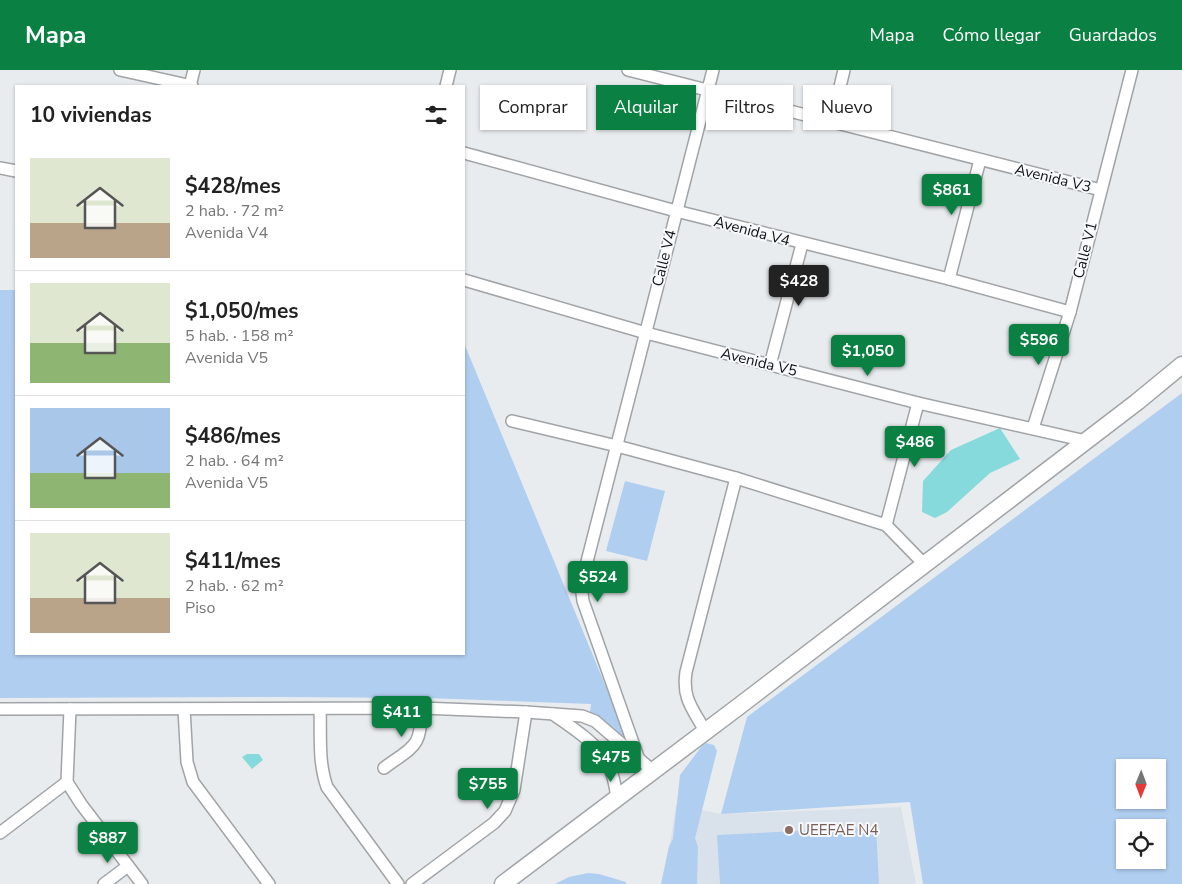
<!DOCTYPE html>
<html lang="es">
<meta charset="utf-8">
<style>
body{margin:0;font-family:"Nunito Sans",sans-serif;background:#f2f2f2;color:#222;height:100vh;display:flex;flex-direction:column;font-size:19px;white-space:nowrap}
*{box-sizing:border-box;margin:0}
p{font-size:16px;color:#767676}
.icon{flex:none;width:28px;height:28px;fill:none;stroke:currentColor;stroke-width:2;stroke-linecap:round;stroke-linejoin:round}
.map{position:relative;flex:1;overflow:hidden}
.drawer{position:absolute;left:15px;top:15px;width:450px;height:570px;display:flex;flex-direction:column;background:#fff;border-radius:0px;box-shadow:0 1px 4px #0004}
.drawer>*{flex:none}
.guide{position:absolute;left:480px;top:15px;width:475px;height:45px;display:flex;gap:10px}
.needle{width:32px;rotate:181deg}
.tools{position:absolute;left:1116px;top:689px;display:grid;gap:10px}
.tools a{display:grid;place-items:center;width:50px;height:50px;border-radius:0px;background:#fff;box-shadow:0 1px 4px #0004;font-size:25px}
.price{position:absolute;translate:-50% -42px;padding:0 11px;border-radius:5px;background:#0b8043;color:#fff;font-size:16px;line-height:32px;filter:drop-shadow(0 1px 2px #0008)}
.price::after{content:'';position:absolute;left:50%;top:30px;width:15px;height:11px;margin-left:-8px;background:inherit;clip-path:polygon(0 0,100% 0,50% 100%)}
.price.active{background:#222;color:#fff}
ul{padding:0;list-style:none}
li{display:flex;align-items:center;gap:15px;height:125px;padding:0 15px}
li+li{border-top:1px solid #e0e0e0}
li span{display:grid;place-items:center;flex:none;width:140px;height:100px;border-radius:0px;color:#555}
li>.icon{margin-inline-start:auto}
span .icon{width:60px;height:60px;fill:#fffc;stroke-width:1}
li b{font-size:21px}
h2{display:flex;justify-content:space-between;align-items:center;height:60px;padding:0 15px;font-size:21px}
.chip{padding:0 18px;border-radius:0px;background:#fff;box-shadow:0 1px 4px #0004;font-size:18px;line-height:45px}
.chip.active{background:#0b8043;color:#fff}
header{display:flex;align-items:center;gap:30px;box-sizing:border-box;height:70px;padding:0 25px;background:#0b8043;color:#fff}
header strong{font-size:24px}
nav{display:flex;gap:28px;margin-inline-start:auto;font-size:18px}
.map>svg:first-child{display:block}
.built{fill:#d9e1eb}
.green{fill:#b0cef0;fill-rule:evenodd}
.water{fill:#86dadb}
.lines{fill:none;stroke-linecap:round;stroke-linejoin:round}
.street-casing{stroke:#a1a4a7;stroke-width:14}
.secondary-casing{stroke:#a1a4a7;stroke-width:19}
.street{stroke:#fff;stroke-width:11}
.secondary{stroke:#fff;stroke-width:16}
.education-dot{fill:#8d6e63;stroke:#f6f9fc;stroke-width:2}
.labels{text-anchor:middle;stroke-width:4;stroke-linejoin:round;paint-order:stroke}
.street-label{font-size:15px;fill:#121314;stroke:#f6f9fc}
.education-label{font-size:15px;fill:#785e54;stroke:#f6f9fc;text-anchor:start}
</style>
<header>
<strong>Mapa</strong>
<nav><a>Mapa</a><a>Cómo llegar</a><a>Guardados</a></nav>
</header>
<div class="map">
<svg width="1182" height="814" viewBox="0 0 1182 814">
<rect width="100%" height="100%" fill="#e9ecef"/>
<!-- built -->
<path class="built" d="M676 735 721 744 901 737 916 814H664Z"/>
<!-- green -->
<g class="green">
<path d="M0 220H16V584H464V273L613 634 625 669 613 657 590 642 591 634 425 628 281 627 0 628Z"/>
<path d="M1182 323V814H923L910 732 721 744 747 647ZM1125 698H1158V730H1125ZM1125 758H1158V790H1125Z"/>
<path d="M625 411 665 421 647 491 606 481Z"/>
<path d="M706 673 714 675 717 681 695 768 698 777 697 814H661L669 776 673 769 680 705 702 676Z"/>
<path d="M876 757 879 814H720L717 765Z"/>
<path d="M588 803 599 804 626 812V814H555L569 807Z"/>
</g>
<!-- water -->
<g class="water">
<path d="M1000 358 1020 389 990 403 947 442 935 448 922 442 923 411 951 380Z"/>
<path d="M247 684H259L263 690 252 699 242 687Z"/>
</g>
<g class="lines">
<!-- street casing -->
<g class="street-casing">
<g id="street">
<path d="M120 0 192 16"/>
<path d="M628 0 1101 120"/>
<path d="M190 16 194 0"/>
<path d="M446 16 450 0"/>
<path d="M832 50 844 0"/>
<path d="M464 83 676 141 949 209 1070 242"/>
<path d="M0 98 16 101"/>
<path d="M949 209 980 90"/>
<path d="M464 210 646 263 918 333 1086 371"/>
<path d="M770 295 802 174"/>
<path d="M512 351 617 376 736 408 886 455 924 494"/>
<path d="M1033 358 1070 242 1132 0"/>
<path d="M886 455 918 333"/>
<path d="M0 639 421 638 526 642 582 646 595 651 653 701"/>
<path d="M70 639 67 712 81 734 142 814"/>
<path d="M184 639 187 692 193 712 269 814"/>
<path d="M320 639C321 665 318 692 327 717L398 814"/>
<path d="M553 644C571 657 594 671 606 690 613 702 615 715 617 728"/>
<path d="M705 661C693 639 682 629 686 602L736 408"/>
<path d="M638 687 583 531 581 515 713 0"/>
<path d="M384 698C414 676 422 677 421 638"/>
<path d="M0 763 67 712"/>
<path d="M104 814 128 796"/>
<path d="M412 814 494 753 505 741 514 720 526 642"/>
</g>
</g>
<!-- secondary casing -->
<g class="secondary-casing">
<path id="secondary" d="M503 814 738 637 1137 332 1182 295"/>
</g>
<!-- street -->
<use href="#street" class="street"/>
<!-- secondary -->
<use href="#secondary" class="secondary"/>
</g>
<!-- markers -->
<circle class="education-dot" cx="789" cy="760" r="5"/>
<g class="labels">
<!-- street labels -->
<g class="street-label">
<text transform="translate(1053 108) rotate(14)" y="5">Avenida V3</text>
<text transform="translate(752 161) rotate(15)" y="5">Avenida V4</text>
<text transform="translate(1085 180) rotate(-76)" y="5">Calle V1</text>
<text transform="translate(664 188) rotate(-76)" y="5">Calle V4</text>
<text transform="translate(759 292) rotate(14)" y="5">Avenida V5</text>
</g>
<!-- education labels -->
<g class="education-label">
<text x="799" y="765">UEEFAE N4</text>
</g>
</g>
</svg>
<div class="tools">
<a><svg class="needle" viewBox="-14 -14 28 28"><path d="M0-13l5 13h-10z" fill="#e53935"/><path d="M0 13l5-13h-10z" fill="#767676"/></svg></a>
<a><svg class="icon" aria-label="locate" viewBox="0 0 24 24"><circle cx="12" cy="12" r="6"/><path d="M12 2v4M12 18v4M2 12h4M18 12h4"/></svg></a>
</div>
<b class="price" style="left:952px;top:146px">$861</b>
<b class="price active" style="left:799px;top:237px">$428</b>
<b class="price" style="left:1039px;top:296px">$596</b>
<b class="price" style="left:868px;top:307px">$1,050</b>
<b class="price" style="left:915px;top:398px">$486</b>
<b class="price" style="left:598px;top:533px">$524</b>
<b class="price" style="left:402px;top:668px">$411</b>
<b class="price" style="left:611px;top:713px">$475</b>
<b class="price" style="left:488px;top:740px">$755</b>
<b class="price" style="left:108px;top:794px">$887</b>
<div class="guide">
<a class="chip">Comprar</a>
<a class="chip active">Alquilar</a>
<a class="chip">Filtros</a>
<a class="chip">Nuevo</a>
</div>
<section class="drawer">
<h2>10 viviendas<svg class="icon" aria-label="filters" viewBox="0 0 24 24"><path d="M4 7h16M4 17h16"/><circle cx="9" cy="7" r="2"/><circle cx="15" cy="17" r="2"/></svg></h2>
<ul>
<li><span style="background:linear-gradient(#dfe7d0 65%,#b9a48a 0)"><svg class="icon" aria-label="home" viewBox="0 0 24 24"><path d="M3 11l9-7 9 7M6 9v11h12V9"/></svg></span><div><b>$428/mes</b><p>2 hab. · 72 m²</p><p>Avenida V4</p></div></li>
<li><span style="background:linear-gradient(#dfe7d0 60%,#8fb573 0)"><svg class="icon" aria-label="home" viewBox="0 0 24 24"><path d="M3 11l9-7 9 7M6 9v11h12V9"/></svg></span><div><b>$1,050/mes</b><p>5 hab. · 158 m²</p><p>Avenida V5</p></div></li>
<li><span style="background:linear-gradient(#a9c7e8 65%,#8fb573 0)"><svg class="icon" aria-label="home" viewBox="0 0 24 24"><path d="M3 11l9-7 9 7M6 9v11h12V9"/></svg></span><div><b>$486/mes</b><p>2 hab. · 64 m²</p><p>Avenida V5</p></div></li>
<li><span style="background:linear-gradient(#dfe7d0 65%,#b9a48a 0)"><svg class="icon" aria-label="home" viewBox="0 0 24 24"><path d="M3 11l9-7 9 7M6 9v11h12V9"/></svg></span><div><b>$411/mes</b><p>2 hab. · 62 m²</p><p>Piso</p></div></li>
</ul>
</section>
</div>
